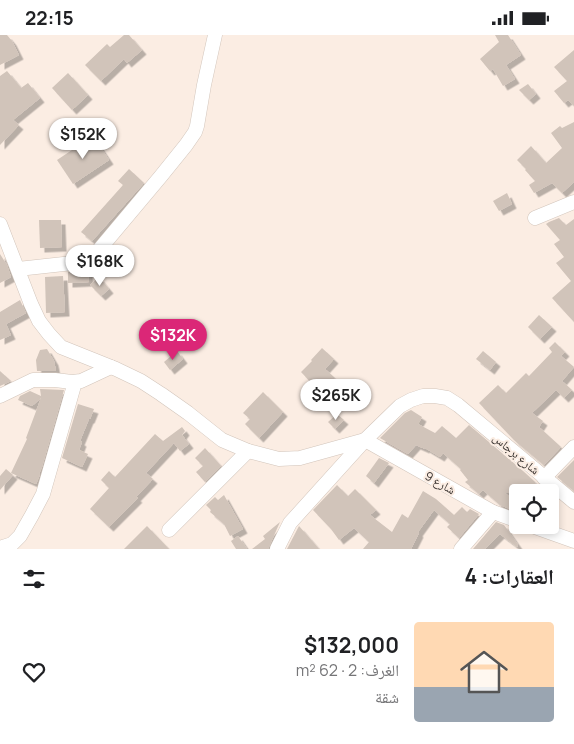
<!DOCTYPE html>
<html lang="ar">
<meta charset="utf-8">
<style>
body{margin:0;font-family:Manrope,"Noto Naskh Arabic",sans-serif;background:#f6f6f6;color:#202124;direction:rtl;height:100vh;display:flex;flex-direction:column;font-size:19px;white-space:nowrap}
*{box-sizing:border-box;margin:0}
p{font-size:16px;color:#757577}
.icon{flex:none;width:28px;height:28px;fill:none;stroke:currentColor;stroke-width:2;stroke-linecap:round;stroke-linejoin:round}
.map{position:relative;height:514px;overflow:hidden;direction:ltr}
.panel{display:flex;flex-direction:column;background:#fff;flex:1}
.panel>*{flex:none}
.controls{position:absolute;left:509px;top:449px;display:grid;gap:10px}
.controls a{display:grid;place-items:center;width:50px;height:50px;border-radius:5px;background:#fff;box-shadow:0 2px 8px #0003;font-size:25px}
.price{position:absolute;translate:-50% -42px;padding:0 11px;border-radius:18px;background:#fff;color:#222;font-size:16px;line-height:32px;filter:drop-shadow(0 1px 2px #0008)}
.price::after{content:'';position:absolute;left:50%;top:30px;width:15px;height:11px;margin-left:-8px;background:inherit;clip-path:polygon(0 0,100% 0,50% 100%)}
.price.selected{background:#db2777;color:#fff}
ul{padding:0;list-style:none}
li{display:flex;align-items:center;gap:15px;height:125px;padding:0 20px}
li+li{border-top:1px solid #e0e0e0}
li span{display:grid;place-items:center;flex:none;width:140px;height:100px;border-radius:5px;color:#555}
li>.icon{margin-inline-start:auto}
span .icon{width:60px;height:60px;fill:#fffc;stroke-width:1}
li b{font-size:21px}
h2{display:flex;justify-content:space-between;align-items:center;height:60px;padding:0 20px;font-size:21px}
.status{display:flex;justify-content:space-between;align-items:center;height:35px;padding:0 25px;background:#fff;direction:ltr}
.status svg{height:14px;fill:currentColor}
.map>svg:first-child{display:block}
.building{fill:#d1c4ba;filter:url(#shadow)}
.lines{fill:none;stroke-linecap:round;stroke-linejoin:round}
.minor-casing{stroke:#d2c5bb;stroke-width:15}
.minor{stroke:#fff;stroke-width:14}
.labels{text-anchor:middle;stroke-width:4;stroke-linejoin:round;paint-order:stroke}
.street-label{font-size:12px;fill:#37312e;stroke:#fbede3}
</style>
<div class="status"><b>22:15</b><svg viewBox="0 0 49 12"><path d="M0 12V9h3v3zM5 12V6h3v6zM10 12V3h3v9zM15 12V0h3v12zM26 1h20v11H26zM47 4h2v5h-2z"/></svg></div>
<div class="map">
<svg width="574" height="514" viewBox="0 0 574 514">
<defs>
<filter id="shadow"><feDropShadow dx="4.5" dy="4.5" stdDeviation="0" flood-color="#0004"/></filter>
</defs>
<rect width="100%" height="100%" fill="#fbede3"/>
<!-- building -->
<g class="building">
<path d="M0 0H7L12 6 19 20 0 30Z"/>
<path d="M124 0H129L142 15 127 28 124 24 101 46 85 30 107 9 110 12Z"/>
<path d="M495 0H508L521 20 506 30 515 44 503 51 493 34 490 36 480 24 499 7Z"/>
<path d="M574 15V71L568 65 564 68 554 56 567 46 554 32Z"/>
<path d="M7 36 21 53 28 48 40 63 13 85 19 90 0 110V41Z"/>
<path d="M68 38 88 60 72 75 52 53Z"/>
<path d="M528 49 536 59 529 65 519 55Z"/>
<path d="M574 87V147L562 158 552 148 534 158 529 150 535 146 525 135 526 134 517 125 531 111 546 128 562 113 551 98 560 91 562 93Z"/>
<path d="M93 101 109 125 73 149 57 125Z"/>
<path d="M129 134 144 148 92 206 81 197 123 150 118 146Z"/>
<path d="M507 158 512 169 499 176 493 166Z"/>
<path d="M559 183 566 190 574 184V287L552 263 571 246 556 228 564 222 554 209 560 205 546 189 549 187Z"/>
<path d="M39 185H61L62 212 40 213Z"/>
<path d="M0 219 7 230 11 242 0 248Z"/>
<path d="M88 236 89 247 68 248V237Z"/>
<path d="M63 241 65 277 46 278 45 242Z"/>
<path d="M99 242 109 254 101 261 90 250Z"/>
<path d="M20 265 26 278 6 289 11 300 0 305V277Z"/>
<path d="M539 280 552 292 540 304 528 292Z"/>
<path d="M555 307 565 317 561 321 574 332 562 346 572 355 564 363 556 355 532 378 543 386 539 392 561 412 544 430 514 405 479 368 498 350 506 358 526 338 529 341 552 317 549 313Z"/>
<path d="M322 313 334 324 325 334 335 343 320 357 301 337 312 326 311 325Z"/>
<path d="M47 314 54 326 56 336H37L36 325 40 315Z"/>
<path d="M177 316 183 324 170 335 164 327Z"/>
<path d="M483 316 496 327 490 335 476 324Z"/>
<path d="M0 336 11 346 0 351Z"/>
<path d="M40 354 64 355 42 432 39 439H40L39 442 36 449 11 438 27 404 26 403 41 363 32 371 18 365 20 361 30 356 41 361Z"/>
<path d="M263 357 283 377 259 403 245 389 250 384 243 378Z"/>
<path d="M78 369 94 374 90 384H89L80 406 82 407 79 415 88 419 82 432 62 423Z"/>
<path d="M411 375 422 382 418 389 435 398 442 391 456 403 469 390 523 436 535 447V448L544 458H505L518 469V477L500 470 483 455 479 459 478 458 465 447 468 445 460 435 461 434 443 418 440 422 425 413V414L416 410 408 419 380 403 405 378Z"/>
<path d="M337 379 344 385 335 394 328 387Z"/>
<path d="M182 392 185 396 182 400 189 409 180 416 174 408 146 438 153 444 136 462 138 463 109 492 90 474 109 453 101 445 109 436 115 442 155 399 163 406Z"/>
<path d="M205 413 221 431 205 447 196 437 203 431 195 423Z"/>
<path d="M379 423 389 428 374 448 366 441Z"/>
<path d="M574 425V456L557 442Z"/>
<path d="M6 434 13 440 0 455V441Z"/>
<path d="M337 450 348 461 355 454 376 475 370 480 392 497 402 479 408 483 423 456 436 464 454 480 462 472 467 477 470 474 479 479 459 503 447 492 450 489 434 475 418 497 419 498 411 514H363L369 507 354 493 339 505 331 494 313 475Z"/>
<path d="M224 460 243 494 230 501 224 489 210 477 211 475 206 470 215 462 218 465Z"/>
<path d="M280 487 268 514H252L265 504 263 501Z"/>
<path d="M496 487 504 490 518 510 517 512 500 499 485 514H473Z"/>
<path d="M147 491 169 514H124Z"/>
<path d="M299 491 319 514H287Z"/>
<path d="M238 501 247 514H236L231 506Z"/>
</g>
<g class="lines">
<!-- minor casing -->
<g class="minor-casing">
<g id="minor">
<path d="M535 183 574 167"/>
<path d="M0 189 31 269 39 286 49 299 61 312 116 334 141 346 161 359 188 378 222 405 248 416 279 424 300 423 365 405 493 477 518 486"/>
<path d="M18 234 82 227 93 222 161 141 186 110 195 97 197 91 204 50 215 0"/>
<path d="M0 361 33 345H55L72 347 81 346 111 332"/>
<path d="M544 443 574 412"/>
<path d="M529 490 574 506"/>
<path d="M169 495 248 416"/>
<path d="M0 513 12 509 20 501 32 480 43 459 75 347"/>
<path d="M277 514 290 488 365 405 400 371 411 365 423 361H435L447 363 458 370 574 467"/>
<path d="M461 514 493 477"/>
</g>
</g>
<!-- minor -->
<use href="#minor" class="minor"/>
</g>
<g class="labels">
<!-- street labels -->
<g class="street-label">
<text transform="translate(516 419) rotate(40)" y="4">شارع برجاس</text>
<text transform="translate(440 448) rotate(30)" y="4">شارع 9</text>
</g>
</g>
</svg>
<div class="controls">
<a><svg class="icon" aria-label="locate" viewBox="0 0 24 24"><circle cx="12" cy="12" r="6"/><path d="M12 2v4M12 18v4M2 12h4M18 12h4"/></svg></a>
</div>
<b class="price" style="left:83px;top:125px">$152K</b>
<b class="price" style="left:100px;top:252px">$168K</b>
<b class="price selected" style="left:173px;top:326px">$132K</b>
<b class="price" style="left:336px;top:386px">$265K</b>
</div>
<section class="panel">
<h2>العقارات: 4<svg class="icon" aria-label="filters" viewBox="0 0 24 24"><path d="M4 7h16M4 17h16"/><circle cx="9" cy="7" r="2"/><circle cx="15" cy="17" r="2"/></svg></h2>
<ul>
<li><span style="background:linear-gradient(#ffd9b3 65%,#9aa5b1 0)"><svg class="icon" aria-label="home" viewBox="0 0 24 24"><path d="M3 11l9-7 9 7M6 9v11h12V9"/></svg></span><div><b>$132,000</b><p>الغرف: 2 · 62 m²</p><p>شقة</p></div><svg class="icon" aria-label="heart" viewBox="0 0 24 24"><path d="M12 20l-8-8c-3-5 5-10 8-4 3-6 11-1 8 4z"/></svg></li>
</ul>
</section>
